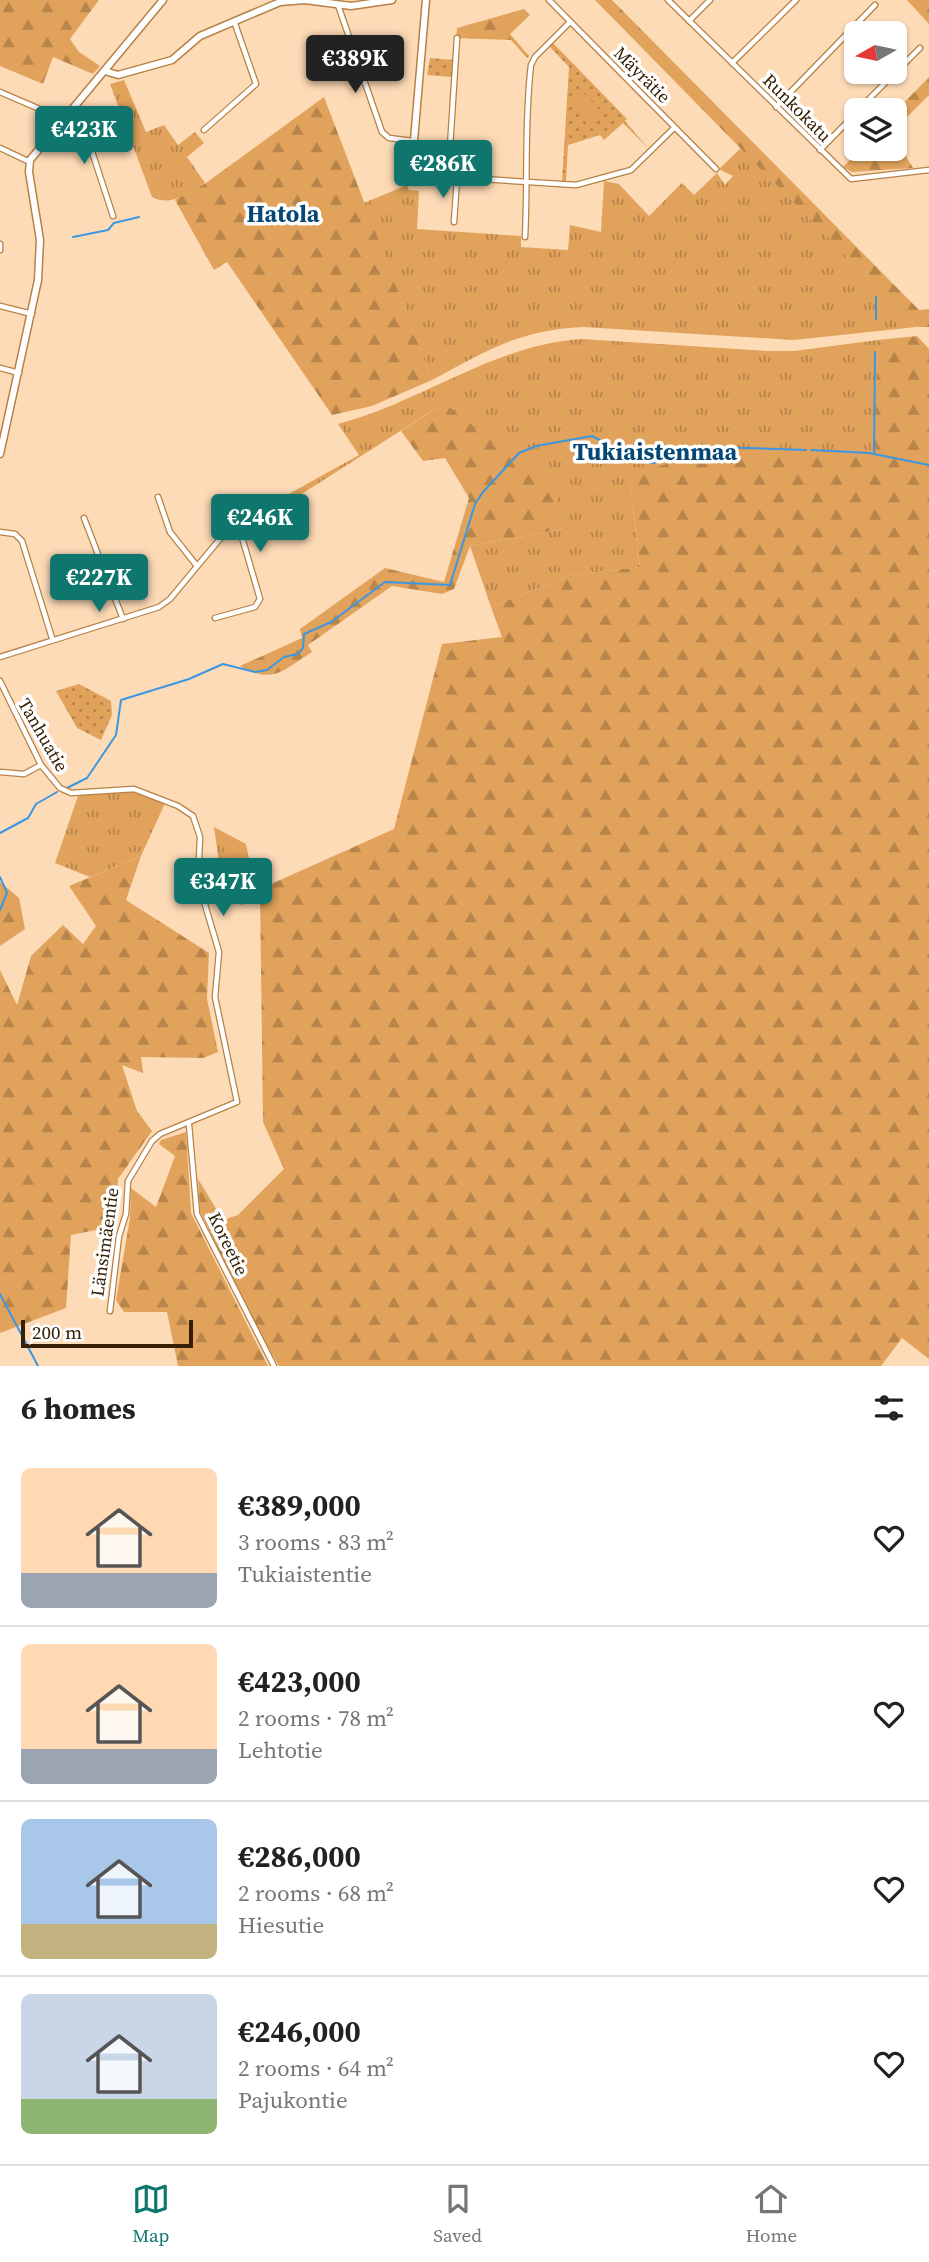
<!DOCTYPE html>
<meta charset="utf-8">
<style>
body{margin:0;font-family:"Source Serif 4",serif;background:#f2f2f2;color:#222;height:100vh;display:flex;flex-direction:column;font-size:26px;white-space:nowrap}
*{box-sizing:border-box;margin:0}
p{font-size:23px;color:#767676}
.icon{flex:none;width:38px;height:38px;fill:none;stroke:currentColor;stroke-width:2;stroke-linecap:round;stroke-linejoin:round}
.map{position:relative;height:1366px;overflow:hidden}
.sheet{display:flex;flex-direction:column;background:#fff;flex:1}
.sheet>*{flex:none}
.needle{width:46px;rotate:261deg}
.tools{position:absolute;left:844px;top:21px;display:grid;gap:14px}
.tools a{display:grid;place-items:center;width:63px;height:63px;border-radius:10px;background:#fff;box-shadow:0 2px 5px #0004;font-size:35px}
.scale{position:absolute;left:21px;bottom:18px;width:172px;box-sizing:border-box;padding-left:7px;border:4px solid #352005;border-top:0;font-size:19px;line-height:24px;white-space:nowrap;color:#352005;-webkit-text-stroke:5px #fff;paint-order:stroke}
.price{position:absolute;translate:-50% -60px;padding:0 16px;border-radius:7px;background:#0f766e;color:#fff;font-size:23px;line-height:46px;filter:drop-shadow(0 2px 4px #0008)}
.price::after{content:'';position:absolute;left:50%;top:42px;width:21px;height:16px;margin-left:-10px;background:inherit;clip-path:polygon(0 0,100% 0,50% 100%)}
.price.selected{background:#222;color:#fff}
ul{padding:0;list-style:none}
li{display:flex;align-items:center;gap:21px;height:175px;padding:0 21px}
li+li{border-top:2px solid #e0e0e0}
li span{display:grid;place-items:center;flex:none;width:196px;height:140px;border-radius:10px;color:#555}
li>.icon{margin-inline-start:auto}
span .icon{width:84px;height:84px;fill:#fffc;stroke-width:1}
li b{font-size:30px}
h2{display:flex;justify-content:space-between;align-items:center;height:84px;padding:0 21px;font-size:30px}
.dock{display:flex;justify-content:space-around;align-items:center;height:98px;border-top:2px solid #e0e0e0;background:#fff;font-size:19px;color:#767676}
.dock a{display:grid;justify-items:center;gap:4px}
.dock .selected{color:#0f766e}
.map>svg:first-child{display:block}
.grass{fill:url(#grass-tufts)}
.forest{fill:url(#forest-firs)}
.park{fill:url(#park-dots)}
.pitch{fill:#e1a25c}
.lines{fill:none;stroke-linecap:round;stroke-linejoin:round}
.stream{stroke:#3c97e2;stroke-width:2}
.minor-casing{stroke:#b78145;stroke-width:7}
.tertiary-casing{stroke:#b78145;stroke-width:9}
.minor{stroke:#fff;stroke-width:4.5}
.tertiary{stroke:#fff;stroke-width:6}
.labels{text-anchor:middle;stroke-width:7;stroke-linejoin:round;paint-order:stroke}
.street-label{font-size:18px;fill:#352005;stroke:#fff}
.district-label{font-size:24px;font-weight:bold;fill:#044776;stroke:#fff}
</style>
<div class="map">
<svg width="929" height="1366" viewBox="0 0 929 1366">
<defs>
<pattern id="grass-tufts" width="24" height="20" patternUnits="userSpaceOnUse" patternTransform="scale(1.75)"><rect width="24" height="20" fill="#e1a25c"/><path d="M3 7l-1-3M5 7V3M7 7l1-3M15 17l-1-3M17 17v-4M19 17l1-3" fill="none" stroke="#b7844a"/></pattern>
<pattern id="forest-firs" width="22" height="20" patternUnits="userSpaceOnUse" patternTransform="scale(1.75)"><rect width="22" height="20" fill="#e1a25c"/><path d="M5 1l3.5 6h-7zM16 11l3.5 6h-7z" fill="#b7844a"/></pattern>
<pattern id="park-dots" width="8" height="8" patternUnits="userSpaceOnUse" patternTransform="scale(1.75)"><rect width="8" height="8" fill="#e1a25c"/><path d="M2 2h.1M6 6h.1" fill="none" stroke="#b7844a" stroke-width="1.8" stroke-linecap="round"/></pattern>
</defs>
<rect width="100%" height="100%" fill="#fedbb7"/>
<!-- grass -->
<g class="grass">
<path d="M124 80 146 132 164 125 178 145 195 132 204 143 187 157 205 183C188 193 172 207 152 197L110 84Z"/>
<path d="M741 148 916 327 794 340 583 327C518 330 487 351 432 380L364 203 407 185 409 190 419 191 417 229 521 236V247L568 250 570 225 601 232 604 181 619 184 649 216 682 183 694 195 717 173 725 185 733 176 719 169Z"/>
<path d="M582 339 767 351H794L878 340 875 450 629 475 640 567 571 575 491 607 470 546 563 529 444 403 283 506 278 500 359 455 338 424C422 402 495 344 582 339Z"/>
<path d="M134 789 166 801 141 856 90 877 55 863 79 793Z"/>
<path d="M214 827 246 844 256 893 242 905 224 899Z"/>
</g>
<!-- forest -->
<g class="forest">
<path d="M0 0H99L70 39 79 52 100 66 93 74 53 57 43 84 0 66Z"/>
<path d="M595 0H612L919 310 929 309V327H916Z"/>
<path d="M907 0H929V24Z"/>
<path d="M524 9 530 15 510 34 529 56 527 58 511 40 456 38 457 28Z"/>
<path d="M929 77V95L894 130V113Z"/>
<path d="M324 97 432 380 372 406 332 415 227 262 214 270 175 200 206 183Z"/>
<path d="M894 136 913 168 852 172 843 167 860 149H894Z"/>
<path d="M917 336 929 349V1359L902 1338 881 1366H279L251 1319 200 1211 198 1179 223 1220 238 1215 284 1169 263 1122 260 889 394 829 442 644 502 637 491 607 571 575 640 567 629 475 704 453 874 450 878 340Z"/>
<path d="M444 403 556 490 563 529 470 546 454 589 442 594 392 586 308 645 312 652C283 670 273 685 240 666L302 638 300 629 385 568 444 582 469 498 445 458 423 461 401 431Z"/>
<path d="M141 856 126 900 209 953 207 999 218 1052 203 1058 141 1057 143 1073 122 1065 137 1111 152 1131 118 1179 116 1226 71 1235 66 1308 0 1333V970L17 1005 31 956 63 925 83 944 96 926 69 886Z"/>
<path d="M0 882 19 898 25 929 0 946Z"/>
<path d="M186 1132 191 1213 268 1366H178L167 1312H124L116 1300 130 1218 131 1188 156 1207 175 1156 159 1144 161 1140Z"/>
</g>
<!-- park -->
<g class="park">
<path d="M553 43 627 119 625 121 648 148 623 123 604 140 600 135 568 145 566 182H562L569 67 550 47Z"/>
<path d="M430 58 454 60 452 77 427 75Z"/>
<path d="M79 684 111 701 112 715 101 740 77 728 56 691Z"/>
</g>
<!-- pitch -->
<path class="pitch" d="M583 92 603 114 592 124 572 102Z"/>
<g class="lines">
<!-- stream -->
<g class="stream">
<path d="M73 237 108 230 114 223 139 217"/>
<path d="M876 297V319"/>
<path d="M811 450 869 453 929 465"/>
<path d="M874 453 875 352"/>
<path d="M67 788 87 778 116 735 121 700 189 679 223 664 255 672 267 670 284 657 298 654 303 648 304 634 331 622 385 582 450 585 475 504 483 492 519 453 536 446 592 436 634 458 653 463 715 447 806 450"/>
<path d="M0 833 28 818 36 804 57 792"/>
<path d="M0 877 7 893 0 910"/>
<path d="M0 1294 38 1366"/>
</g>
<!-- minor casing -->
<g class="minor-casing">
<g id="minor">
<path d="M549 0 716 169"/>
<path d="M668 0 851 179 929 170"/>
<path d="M338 5 382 132 389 138 413 141"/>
<path d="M689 21 710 0"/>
<path d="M732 63 796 0"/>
<path d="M0 92 63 119"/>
<path d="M74 107 81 118 113 216"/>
<path d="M776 107 875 5"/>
<path d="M858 110 920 48"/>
<path d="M204 130 256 84 234 21"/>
<path d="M0 148 30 162"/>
<path d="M820 150 856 113"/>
<path d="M419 175 576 185 631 170 674 128"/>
<path d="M448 178 457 38"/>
<path d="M454 222 457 179"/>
<path d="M525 237C528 180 524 123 531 65L535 57 570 22"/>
<path d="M0 244V250"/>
<path d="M0 306 32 314"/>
<path d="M0 368 19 373"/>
<path d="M158 497 170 532 197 566"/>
<path d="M84 518 123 619"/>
<path d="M0 532 15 534 22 541 52 638"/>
<path d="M0 657 159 607 170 599 224 534 236 530 241 534 260 599 255 607 215 618"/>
<path d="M0 681 41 765 60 788 71 793 134 789 178 806 193 816 200 837 198 881 219 952 215 997 237 1102 160 1134 152 1141 128 1181 126 1214 119 1236 110 1311"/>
<path d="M0 772 24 774 41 765"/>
<path d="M189 1125 197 1214 274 1366"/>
</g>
</g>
<!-- tertiary casing -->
<g class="tertiary-casing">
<g id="tertiary">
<path d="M105 71 118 75 172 60 200 36 280 2 305 0 351 6 392 0"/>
<path d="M419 175 412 164 426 0"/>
<path d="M0 454 38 280 40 240 29 172 30 160 163 0"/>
</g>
</g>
<!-- minor -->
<use href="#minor" class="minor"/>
<!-- tertiary -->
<use href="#tertiary" class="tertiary"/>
</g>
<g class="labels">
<!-- street labels -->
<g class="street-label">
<text transform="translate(642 75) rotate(45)" y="6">Mäyrätie</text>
<text transform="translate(797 108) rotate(45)" y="6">Runkokatu</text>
<text transform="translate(43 735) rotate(60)" y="6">Tanhuatie</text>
<text transform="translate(105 1242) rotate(-82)" y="6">Länsimäentie</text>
<text transform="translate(228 1244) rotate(64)" y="6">Koreetie</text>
</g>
<!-- district labels -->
<g class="district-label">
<text x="283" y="222">Hatola</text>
<text x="655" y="460">Tukiaistenmaa</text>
</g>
</g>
</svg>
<div class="tools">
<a><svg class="needle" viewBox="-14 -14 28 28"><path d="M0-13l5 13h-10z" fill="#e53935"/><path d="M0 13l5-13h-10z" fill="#767676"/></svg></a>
<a><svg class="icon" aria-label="layers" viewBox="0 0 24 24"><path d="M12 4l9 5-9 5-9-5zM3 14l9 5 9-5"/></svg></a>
</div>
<div class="scale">200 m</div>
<b class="price selected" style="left:355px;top:95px">€389K</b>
<b class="price" style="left:84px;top:166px">€423K</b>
<b class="price" style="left:443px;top:200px">€286K</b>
<b class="price" style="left:260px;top:554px">€246K</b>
<b class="price" style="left:99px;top:614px">€227K</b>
<b class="price" style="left:223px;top:918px">€347K</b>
</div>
<section class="sheet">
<h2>6 homes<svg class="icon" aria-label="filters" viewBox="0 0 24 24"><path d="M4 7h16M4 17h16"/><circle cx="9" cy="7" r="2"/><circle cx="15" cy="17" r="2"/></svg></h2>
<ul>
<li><span style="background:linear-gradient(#ffd9b3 75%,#9aa5b1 0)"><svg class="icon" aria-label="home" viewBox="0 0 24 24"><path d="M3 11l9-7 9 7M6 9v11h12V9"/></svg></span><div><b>€389,000</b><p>3 rooms · 83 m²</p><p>Tukiaistentie</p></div><svg class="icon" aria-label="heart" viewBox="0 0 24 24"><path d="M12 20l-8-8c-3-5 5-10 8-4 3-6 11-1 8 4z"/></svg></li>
<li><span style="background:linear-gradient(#ffd9b3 75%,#9aa5b1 0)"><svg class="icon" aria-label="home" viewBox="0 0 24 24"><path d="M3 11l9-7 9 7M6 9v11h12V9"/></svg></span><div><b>€423,000</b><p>2 rooms · 78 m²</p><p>Lehtotie</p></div><svg class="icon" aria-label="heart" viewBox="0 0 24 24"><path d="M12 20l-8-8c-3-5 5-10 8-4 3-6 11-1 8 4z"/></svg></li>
<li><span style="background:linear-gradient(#a9c7e8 75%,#c2b280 0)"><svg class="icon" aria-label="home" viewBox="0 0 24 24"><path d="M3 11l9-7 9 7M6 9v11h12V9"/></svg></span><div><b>€286,000</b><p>2 rooms · 68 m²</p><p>Hiesutie</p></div><svg class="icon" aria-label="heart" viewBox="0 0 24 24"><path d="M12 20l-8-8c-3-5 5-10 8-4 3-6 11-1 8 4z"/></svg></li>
<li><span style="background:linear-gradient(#c9d6e8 75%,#8fb573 0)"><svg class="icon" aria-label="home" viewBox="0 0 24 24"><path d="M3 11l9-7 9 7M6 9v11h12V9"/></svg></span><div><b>€246,000</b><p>2 rooms · 64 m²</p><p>Pajukontie</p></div><svg class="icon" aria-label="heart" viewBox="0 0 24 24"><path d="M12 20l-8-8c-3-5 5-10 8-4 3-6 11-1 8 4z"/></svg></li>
</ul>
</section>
<nav class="dock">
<a class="selected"><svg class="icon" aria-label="map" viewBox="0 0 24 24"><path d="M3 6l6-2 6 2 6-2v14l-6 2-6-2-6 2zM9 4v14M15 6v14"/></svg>Map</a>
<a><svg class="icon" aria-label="saved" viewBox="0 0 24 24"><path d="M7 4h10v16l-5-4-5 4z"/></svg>Saved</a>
<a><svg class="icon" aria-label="home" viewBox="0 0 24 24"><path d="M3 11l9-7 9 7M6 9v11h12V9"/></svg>Home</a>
</nav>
